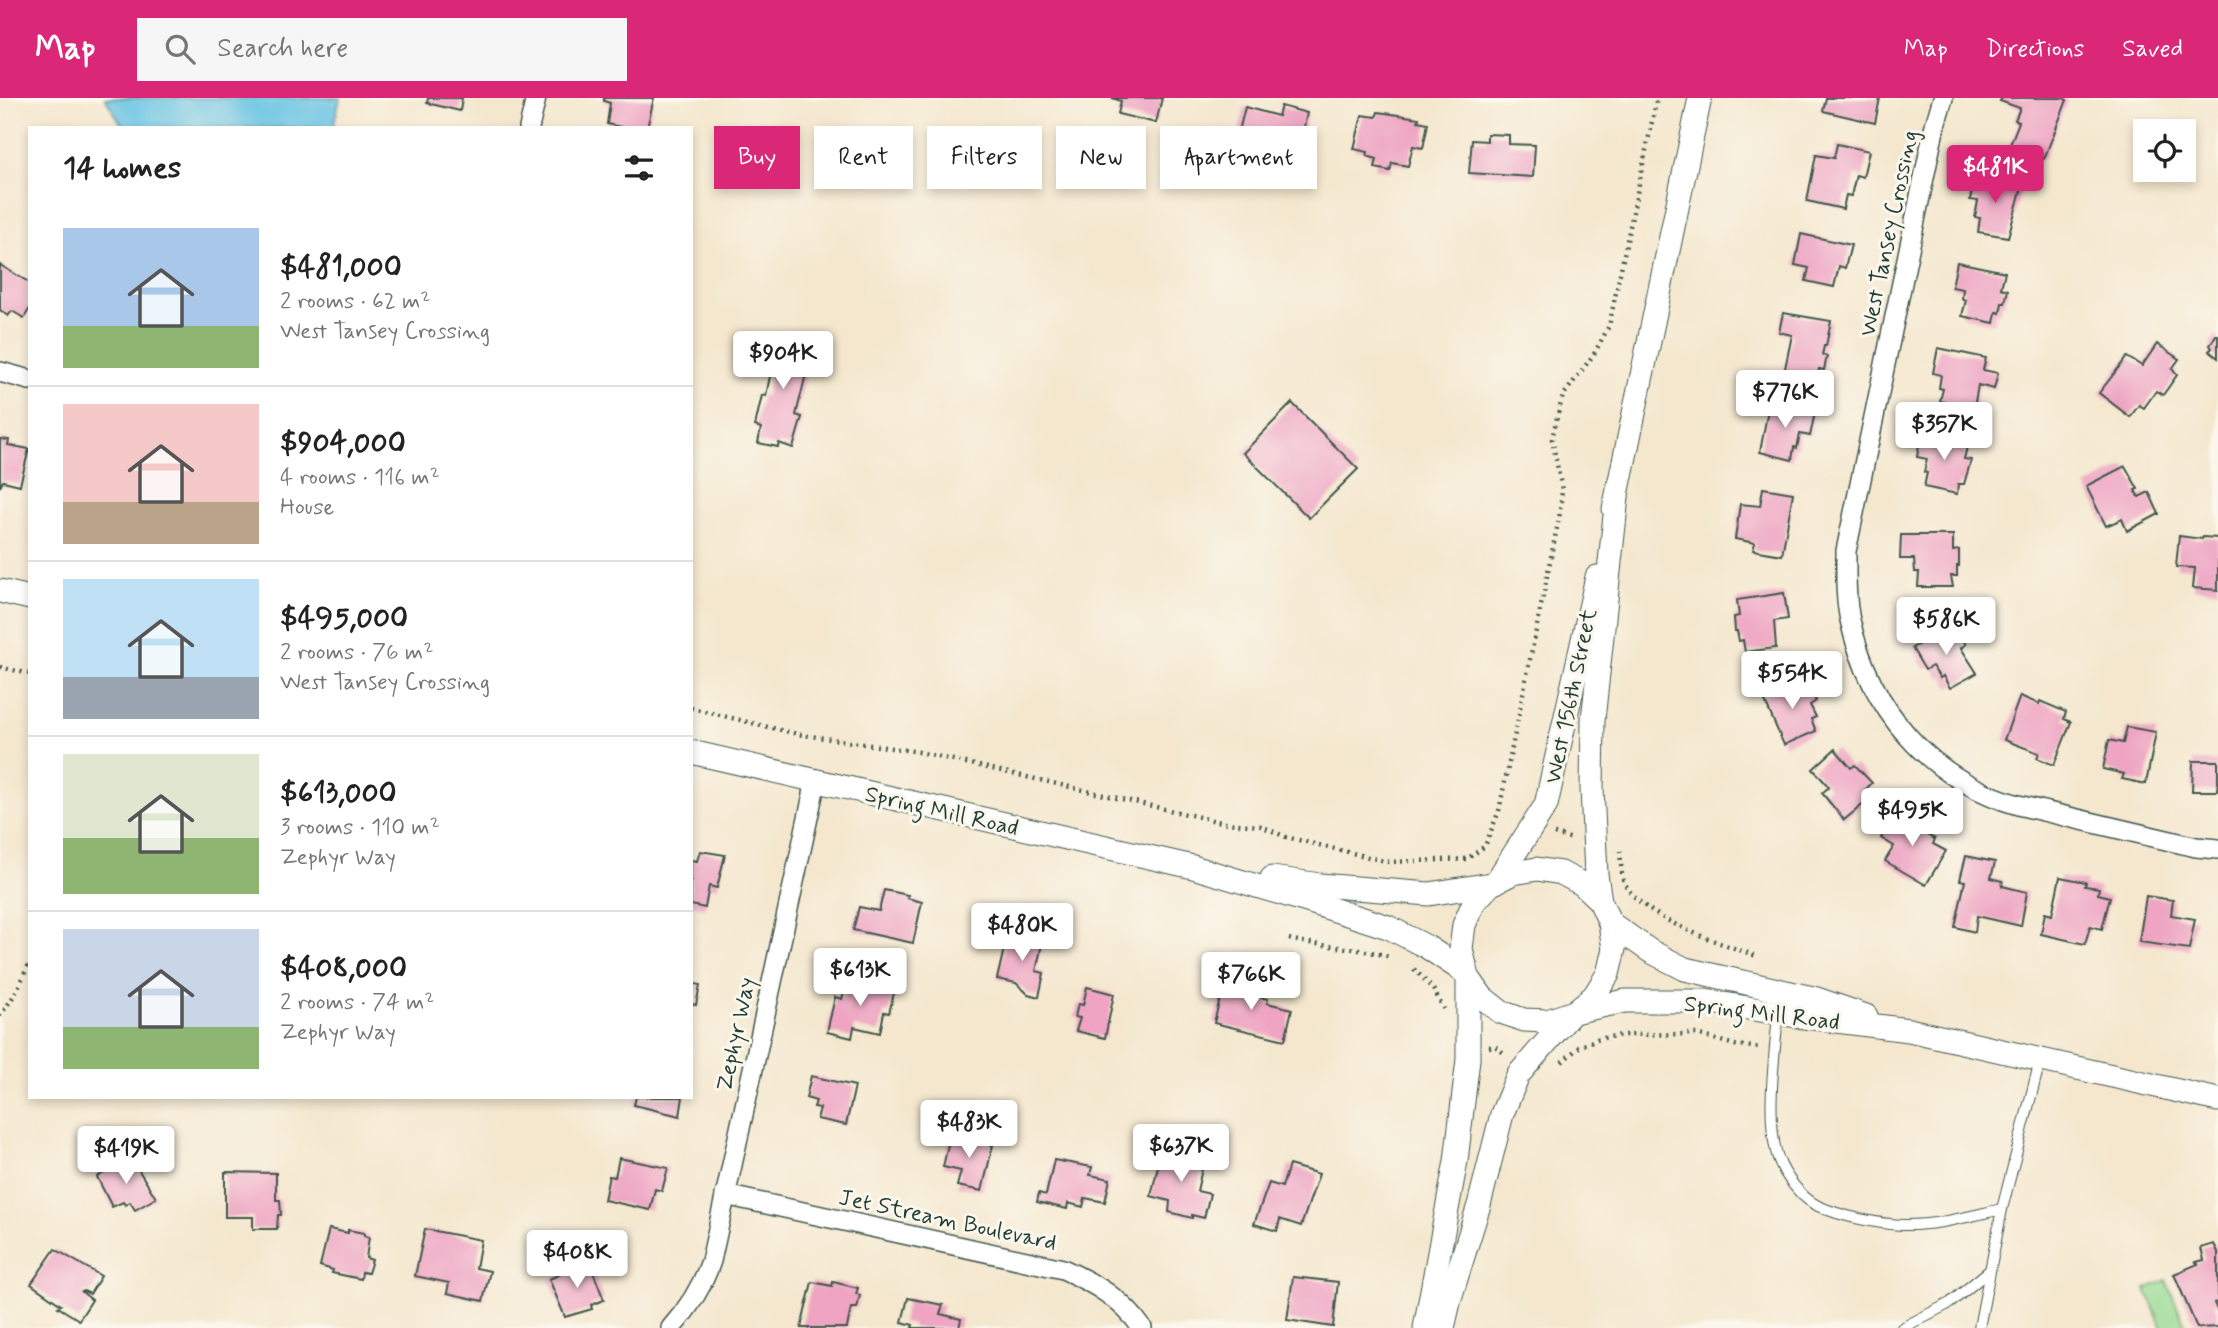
<!DOCTYPE html>
<meta charset="utf-8">
<style>
body{margin:0;font-family:Mynerve,sans-serif;background:#f6f6f6;color:#222;height:100vh;display:flex;flex-direction:column;font-size:26px;white-space:nowrap}
*{box-sizing:border-box;margin:0}
p{font-size:23px;color:#767676}
.icon{flex:none;width:38px;height:38px;fill:none;stroke:currentColor;stroke-width:2;stroke-linecap:round;stroke-linejoin:round}
.map{position:relative;flex:1;overflow:hidden}
.side{position:absolute;left:28px;top:28px;width:665px;height:973px;display:flex;flex-direction:column;background:#fff;border-radius:0px;box-shadow:0 4px 10px #0003}
.side>*{flex:none}
.hud{position:absolute;left:714px;top:28px;width:665px;height:63px;display:flex;gap:14px}
.tools{position:absolute;left:2133px;top:21px;display:grid;gap:14px}
.tools a{display:grid;place-items:center;width:63px;height:63px;border-radius:0px;background:#fff;box-shadow:0 4px 10px #0003;font-size:35px}
.price{position:absolute;translate:-50% -60px;padding:0 16px;border-radius:7px;background:#fff;color:#222;font-size:23px;line-height:46px;filter:drop-shadow(0 2px 4px #0008)}
.price::after{content:'';position:absolute;left:50%;top:42px;width:21px;height:16px;margin-left:-10px;background:inherit;clip-path:polygon(0 0,100% 0,50% 100%)}
.price.current{background:#db2777;color:#fff}
ul{padding:0;list-style:none}
li{display:flex;align-items:center;gap:21px;height:175px;padding:0 35px}
li+li{border-top:2px solid #e0e0e0}
li span{display:grid;place-items:center;flex:none;width:196px;height:140px;border-radius:0px;color:#555}
li>.icon{margin-inline-start:auto}
span .icon{width:84px;height:84px;fill:#fffc;stroke-width:1}
li b{font-size:30px}
h2{display:flex;justify-content:space-between;align-items:center;height:84px;padding:0 35px;font-size:30px}
.tag{padding:0 24px;border-radius:0px;background:#fff;box-shadow:0 4px 10px #0003;font-size:24px;line-height:63px}
.tag.current{background:#db2777;color:#fff}
header{display:flex;align-items:center;gap:42px;box-sizing:border-box;height:98px;padding:0 35px;background:#db2777;color:#fff}
header strong{font-size:33px}
nav{display:flex;gap:38px;margin-inline-start:auto;font-size:24px}
.search{width:490px;height:63px;background:#f6f6f6;display:flex;align-items:center;gap:18px;box-sizing:border-box;padding:0 24px;border-radius:0px;color:#767676;font-size:26px}
.map>svg:first-child{display:block}
.green{fill:#98da92;stroke:#5c8c63;stroke-width:2}
.water{fill:#65c2e3;stroke:#42808c;stroke-width:2}
.building{fill:#eea4c2}
.lines{fill:none;stroke-linecap:round;stroke-linejoin:round}
.service-casing{stroke:#3f564b;stroke-width:12}
.minor-casing{stroke:#3f564b;stroke-width:22}
.tertiary-casing{stroke:#3f564b;stroke-width:25}
.path{stroke:#3f564b;stroke-width:4.5;stroke-dasharray:2 5;stroke-linecap:butt}
.service{stroke:#fff;stroke-width:10}
.minor{stroke:#fff;stroke-width:19}
.tertiary{stroke:#fff;stroke-width:23}
.labels{text-anchor:middle;stroke-width:6;stroke-linejoin:round;paint-order:stroke}
.street-label{font-size:23px;fill:#1f3d34;stroke:#fbf7ec}
</style>
<header>
<strong>Map</strong>
<div class="search"><svg class="icon" aria-label="search" viewBox="0 0 24 24"><circle cx="10" cy="10" r="6"/><path d="M15 15l6 6"/></svg>Search here</div>
<nav><a>Map</a><a>Directions</a><a>Saved</a></nav>
</header>
<div class="map">
<svg width="2218" height="1230" viewBox="0 0 2218 1230">
<rect width="100%" height="100%" fill="#fbf7ec"/>
<filter id="ink" filterUnits="userSpaceOnUse"><feTurbulence type="fractalNoise" baseFrequency=".0143" numOctaves="2"/><feDisplacementMap in="SourceGraphic" scale="14" xChannelSelector="R" yChannelSelector="G"/><feConvolveMatrix kernelMatrix="1 2 1 2 8 2 1 2 1" color-interpolation-filters="sRGB"/></filter>
<filter id="wash" filterUnits="userSpaceOnUse"><feTurbulence type="fractalNoise" baseFrequency=".00686" numOctaves="4" result="noise"/><feDisplacementMap in="SourceGraphic" scale="28" xChannelSelector="R" yChannelSelector="G"/><feGaussianBlur stdDeviation="1.57" result="paint"/><feColorMatrix in="noise" values="0 0 0 0 0 0 0 0 0 0 0 0 0 0 0 0 0 1.4 0 .05"/><feComposite in="paint" operator="in"/></filter>
<g filter="url(#wash)">
<rect width="100%" height="100%" fill="#f4e7ce"/>
<!-- green -->
<path class="green" d="M2166 1182 2185 1227 2178 1230H2162L2146 1191Z"/>
<!-- water -->
<path class="water" d="M105 0H340L333 30H124Z"/>
<g id="blocks">
<!-- building -->
<g class="building">
<path d="M428 0H462L460 13 427 5Z"/>
<path d="M604 0H654L647 30H625L607 26 610 5 604 3Z"/>
<path d="M1112 0H1162L1156 25 1118 16 1121 3Z"/>
<path d="M1826 0H1880L1875 25 1823 13Z"/>
<path d="M2002 0H2063L2067 2 2044 61 2010 47 2019 24 2015 22 2020 10 2000 3Z"/>
<path d="M1281 8 1307 15 1296 66 1234 53 1245 9 1278 18Z"/>
<path d="M1378 14 1419 20 1418 23 1428 25 1423 50 1413 48 1408 68 1392 65 1390 73 1375 70 1377 61 1367 58 1368 54 1354 51 1362 17 1376 19Z"/>
<path d="M1487 36 1509 37V46L1535 47 1533 79 1469 75 1472 42 1487 43Z"/>
<path d="M1837 46 1869 53 1863 79 1856 77 1851 98 1846 97 1843 111 1807 103 1816 57 1834 60Z"/>
<path d="M1975 77 2022 89 2008 139 1978 134 1980 120 1975 119 1978 103 1970 102Z"/>
<path d="M1801 136 1851 147 1845 170 1839 168 1834 189 1806 183 1809 170 1795 167Z"/>
<path d="M1957 164 2005 174 2001 190 2008 192 2005 205H2002L2000 215 1996 214 1994 225 1962 218 1966 202 1962 201 1963 191 1952 189Z"/>
<path d="M0 167 30 185V210L24 220 12 213 8 218 0 212Z"/>
<path d="M1783 215 1831 223 1826 248H1824L1822 257 1827 258 1824 272 1819 271 1817 283 1784 275 1792 237 1779 234Z"/>
<path d="M780 236 814 243 796 317 802 319 793 350 779 345 778 349 758 345 761 330 755 328 762 297 766 298 772 268 756 264 759 250 776 254Z"/>
<path d="M2216 237H2218V260L2209 253 2212 250 2210 247Z"/>
<path d="M2157 246 2179 261 2172 271 2177 277 2163 297 2156 293 2144 310 2139 307 2130 319 2099 295 2127 259 2142 268Z"/>
<path d="M1938 250 1986 260 1983 272 1998 275 1994 291 1978 287 1974 310 1940 303 1943 291 1939 290 1941 277 1933 275Z"/>
<path d="M1292 305 1358 371 1309 420 1243 355Z"/>
<path d="M1769 306 1815 314 1810 338 1800 336 1797 350 1794 349 1792 362 1760 354Z"/>
<path d="M1921 334 1968 345 1964 361 1971 362 1964 386H1958L1957 396 1924 389 1927 375 1924 374 1927 361 1917 359Z"/>
<path d="M0 341 9 342 8 347 29 351 20 387 3 383 0 389Z"/>
<path d="M2125 368 2138 391 2135 392 2139 399 2149 394 2159 416 2127 433 2122 421 2106 428 2086 388Z"/>
<path d="M1763 390 1793 395 1782 457 1753 452 1755 445 1735 441 1740 406 1760 408Z"/>
<path d="M1901 437H1953V453L1959 452V468H1957V478H1951L1953 489H1918L1919 474H1915L1914 461H1900Z"/>
<path d="M2179 438 2202 441 2203 439 2218 440V492L2193 490 2195 470 2176 469Z"/>
<path d="M1784 495 1788 521 1774 523 1776 550 1745 554 1743 542 1739 543 1737 533H1735L1734 519 1739 518 1737 502Z"/>
<path d="M1953 527 1966 546 1961 550 1977 575 1950 590 1943 578 1940 580 1932 568 1925 572 1912 550Z"/>
<path d="M1805 581 1816 603 1810 607 1816 619 1811 621 1816 633 1784 647 1763 599Z"/>
<path d="M2020 598 2039 606 2040 603 2066 614 2064 621 2071 624 2054 667 2037 660 2039 655 2004 642Z"/>
<path d="M2127 629 2156 634 2146 686 2122 681 2124 676 2103 671 2109 642 2123 645Z"/>
<path d="M1835 651 1851 670 1855 667 1872 685 1865 692 1872 699 1844 722 1822 695 1829 689 1813 671Z"/>
<path d="M2193 663H2218V693H2192Z"/>
<path d="M1897 712 1920 725 1916 732 1935 741 1933 746 1946 753 1926 787 1885 763 1894 748 1881 740Z"/>
<path d="M700 753 725 757 717 790 709 788 705 810 691 807V762L697 763Z"/>
<path d="M1966 758 1995 764 1991 780 2003 783 2002 788 2027 794 2021 828 1977 818 1975 834 1955 829 1965 783 1960 782Z"/>
<path d="M2060 779 2086 784 2085 788 2099 790 2098 796 2110 799 2102 831 2090 828 2085 846 2041 836 2045 815 2052 817Z"/>
<path d="M884 792 908 797 907 800 922 804 913 845 853 832 859 809 879 813Z"/>
<path d="M2146 798 2173 802 2171 817 2195 821 2189 851 2139 844Z"/>
<path d="M1013 833 1040 839 1038 846H1042L1036 873 1044 875 1039 899 1028 896 1016 885 997 881 1007 838 1011 839Z"/>
<path d="M1225 880 1251 886 1249 897 1268 901 1267 905 1292 911 1285 942 1214 925Z"/>
<path d="M848 881 895 891 889 915 884 914 880 935 854 929 852 940 827 934 835 899 842 901Z"/>
<path d="M691 885 700 887 696 907 691 906Z"/>
<path d="M1087 889 1114 896 1105 940 1076 933 1080 920 1075 919 1078 906 1083 907Z"/>
<path d="M811 978 855 988 846 1027 817 1021 820 1010 814 1009 816 1003 806 1000Z"/>
<path d="M636 999H683L680 1018 634 1007Z"/>
<path d="M964 1033 974 1035 972 1042 993 1047 982 1093 957 1088 961 1073 943 1069 950 1038 962 1040Z"/>
<path d="M1162 1051 1204 1062 1197 1093 1210 1096 1204 1120 1192 1117V1120L1169 1114 1170 1103 1151 1098Z"/>
<path d="M131 1060 156 1100 135 1112 130 1104 125 1107 123 1104 112 1109 97 1079Z"/>
<path d="M619 1060 668 1070 662 1093 655 1091 650 1112 604 1102 609 1078 615 1079Z"/>
<path d="M1054 1062 1092 1069 1090 1077 1110 1081 1105 1104 1085 1100 1083 1109 1068 1105 1067 1111 1037 1104 1039 1095 1046 1097Z"/>
<path d="M1289 1067 1319 1076 1301 1128 1280 1121 1277 1133 1254 1126 1269 1085 1282 1089Z"/>
<path d="M225 1074 276 1075V1102H280L281 1117H278L277 1131H253V1119H225Z"/>
<path d="M329 1131 348 1135V1132L364 1135V1138L369 1139 366 1160 372 1162 368 1175 362 1174 361 1181 332 1175 333 1172 320 1168Z"/>
<path d="M425 1131 481 1142 476 1170 490 1173 483 1203 447 1195 449 1185 415 1178Z"/>
<path d="M2214 1146 2218 1154V1204L2214 1205 2218 1214V1229L2197 1230 2174 1176 2198 1166 2196 1164 2204 1162 2201 1150Z"/>
<path d="M55 1151 101 1178 90 1196 84 1193 82 1194 92 1202 79 1222 58 1209 61 1207 31 1186Z"/>
<path d="M590 1166 604 1202 591 1207 592 1211 565 1219 549 1181 559 1177 557 1175 570 1169 572 1172Z"/>
<path d="M1293 1179 1338 1184 1333 1229 1287 1222Z"/>
<path d="M812 1184 832 1188 833 1184 858 1190 856 1196 860 1197 857 1210H851L847 1230H801Z"/>
<path d="M908 1200 943 1207 940 1216 961 1221 959 1230H912L913 1227 902 1224Z"/>
</g>
</g>
</g>
<g filter="url(#ink)">
<use href="#blocks" fill-opacity="0" stroke="#3f564b" stroke-width="2"/>
<g class="lines">
<!-- service casing -->
<g class="service-casing">
<g id="service">
<path d="M1778 915C1775 957 1765 1021 1778 1060 1784 1077 1801 1100 1818 1108 1840 1118 1878 1126 1902 1127 1936 1128 1970 1118 2002 1111"/>
<path d="M1902 1230 1950 1205 1990 1172"/>
<path d="M1979 1230 2002 1111 2040 963"/>
</g>
</g>
<!-- minor casing -->
<g class="minor-casing">
<g id="minor">
<path d="M1943 0 1935 27 1846 453C1846 475 1845 500 1850 522 1870 612 1929 681 2018 707L2196 749 2218 751"/>
<path d="M529 30 536 0"/>
<path d="M0 274 30 282"/>
<path d="M725 1097 1063 1171C1095 1186 1121 1200 1142 1230"/>
<path d="M671 1230C690 1209 702 1189 711 1163L816 683"/>
</g>
</g>
<!-- tertiary casing -->
<g class="tertiary-casing">
<g id="tertiary">
<path d="M1614 411 1700 0"/>
<path d="M0 493 30 500"/>
<path d="M691 654 1193 769 1307 803 1388 829 1427 849 1466 875"/>
<path d="M1272 780 1320 787 1429 796 1491 786"/>
<path d="M1496 784 1546 707 1597 479"/>
<path d="M1600 803 1582 786 1561 775 1537 771 1513 775 1491 786 1474 804 1464 827 1461 851 1468 879 1482 899 1501 914 1524 922 1547 923 1574 914 1594 898 1608 876 1614 851 1610 825 1600 803 1596 776 1592 691 1593 622 1617 399"/>
<path d="M1610 825 1650 853 1685 871 1817 901 1866 918"/>
<path d="M1578 913 1625 903H1706L1796 918 1909 932 2218 1002"/>
<path d="M1425 1230 1456 1063 1468 961V879"/>
<path d="M1443 1230 1450 1200 1479 1107 1502 1016 1518 977 1570 917"/>
</g>
</g>
<!-- path -->
<g class="path">
<path d="M0 569 30 576"/>
<path d="M691 610 797 636 919 654 1225 725 1261 728 1286 739 1389 764 1467 761 1485 748 1499 713 1560 415 1562 392 1552 341 1557 319 1563 298 1594 256 1609 228 1657 0"/>
<path d="M1554 736 1573 741"/>
<path d="M1620 753C1621 762 1621 773 1623 781 1637 821 1722 845 1759 859"/>
<path d="M1289 841C1323 849 1357 849 1391 859"/>
<path d="M1414 871 1433 891 1444 911"/>
<path d="M0 918 15 896 30 864"/>
<path d="M1489 949 1495 948 1506 957"/>
<path d="M1562 964 1579 949 1597 941 1622 937 1697 936 1735 947 1761 950"/>
</g>
<!-- service -->
<use href="#service" class="service"/>
<!-- minor -->
<use href="#minor" class="minor"/>
<!-- tertiary -->
<use href="#tertiary" class="tertiary"/>
</g>
</g>
<g class="labels">
<!-- street labels -->
<g class="street-label">
<text transform="translate(1888 135) rotate(-78)" y="8">West Tansey Crossing</text>
<text transform="translate(1570 598) rotate(-78)" y="8">West 156th Street</text>
<text transform="translate(942 712) rotate(13)" y="8">Spring Mill Road</text>
<text transform="translate(1762 914) rotate(7)" y="8">Spring Mill Road</text>
<text transform="translate(735 936) rotate(-78)" y="8">Zephyr Way</text>
<text transform="translate(948 1121) rotate(12)" y="8">Jet Stream Boulevard</text>
</g>
</g>
</svg>
<div class="tools">
<a><svg class="icon" aria-label="locate" viewBox="0 0 24 24"><circle cx="12" cy="12" r="6"/><path d="M12 2v4M12 18v4M2 12h4M18 12h4"/></svg></a>
</div>
<b class="price current" style="left:1995px;top:107px">$481K</b>
<b class="price" style="left:783px;top:293px">$904K</b>
<b class="price" style="left:1785px;top:332px">$776K</b>
<b class="price" style="left:1944px;top:364px">$357K</b>
<b class="price" style="left:1946px;top:559px">$586K</b>
<b class="price" style="left:1792px;top:613px">$554K</b>
<b class="price" style="left:1912px;top:750px">$495K</b>
<b class="price" style="left:1022px;top:865px">$480K</b>
<b class="price" style="left:860px;top:910px">$613K</b>
<b class="price" style="left:1251px;top:914px">$766K</b>
<b class="price" style="left:969px;top:1062px">$483K</b>
<b class="price" style="left:1181px;top:1086px">$637K</b>
<b class="price" style="left:126px;top:1088px">$419K</b>
<b class="price" style="left:577px;top:1192px">$408K</b>
<div class="hud">
<a class="tag current">Buy</a>
<a class="tag">Rent</a>
<a class="tag">Filters</a>
<a class="tag">New</a>
<a class="tag">Apartment</a>
</div>
<section class="side">
<h2>14 homes<svg class="icon" aria-label="filters" viewBox="0 0 24 24"><path d="M4 7h16M4 17h16"/><circle cx="9" cy="7" r="2"/><circle cx="15" cy="17" r="2"/></svg></h2>
<ul>
<li><span style="background:linear-gradient(#a9c7e8 70%,#8fb573 0)"><svg class="icon" aria-label="home" viewBox="0 0 24 24"><path d="M3 11l9-7 9 7M6 9v11h12V9"/></svg></span><div><b>$481,000</b><p>2 rooms · 62 m²</p><p>West Tansey Crossing</p></div></li>
<li><span style="background:linear-gradient(#f6c9c9 70%,#b9a48a 0)"><svg class="icon" aria-label="home" viewBox="0 0 24 24"><path d="M3 11l9-7 9 7M6 9v11h12V9"/></svg></span><div><b>$904,000</b><p>4 rooms · 116 m²</p><p>House</p></div></li>
<li><span style="background:linear-gradient(#bfe0f5 70%,#9aa5b1 0)"><svg class="icon" aria-label="home" viewBox="0 0 24 24"><path d="M3 11l9-7 9 7M6 9v11h12V9"/></svg></span><div><b>$495,000</b><p>2 rooms · 76 m²</p><p>West Tansey Crossing</p></div></li>
<li><span style="background:linear-gradient(#dfe7d0 60%,#8fb573 0)"><svg class="icon" aria-label="home" viewBox="0 0 24 24"><path d="M3 11l9-7 9 7M6 9v11h12V9"/></svg></span><div><b>$613,000</b><p>3 rooms · 110 m²</p><p>Zephyr Way</p></div></li>
<li><span style="background:linear-gradient(#c9d6e8 70%,#8fb573 0)"><svg class="icon" aria-label="home" viewBox="0 0 24 24"><path d="M3 11l9-7 9 7M6 9v11h12V9"/></svg></span><div><b>$408,000</b><p>2 rooms · 74 m²</p><p>Zephyr Way</p></div></li>
</ul>
</section>
</div>
